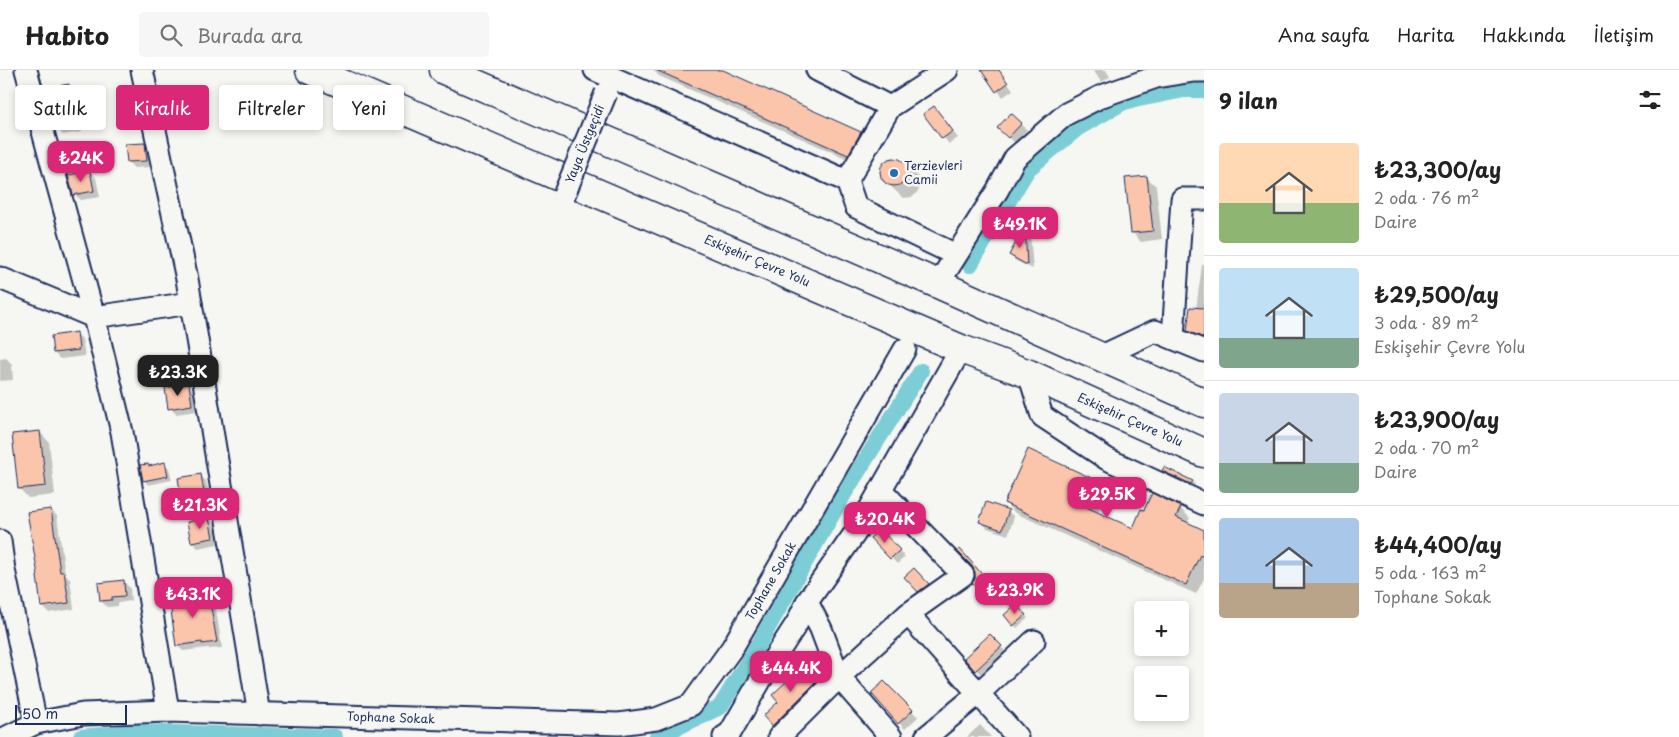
<!DOCTYPE html>
<html lang="tr">
<meta charset="utf-8">
<style>
body{margin:0;font-family:"Playpen Sans",sans-serif;background:#f6f6f6;color:#222;height:100vh;display:flex;flex-direction:column;font-size:19px;white-space:nowrap}
*{box-sizing:border-box;margin:0}
p{font-size:16px;color:#767676}
.icon{flex:none;width:28px;height:28px;fill:none;stroke:currentColor;stroke-width:2;stroke-linecap:round;stroke-linejoin:round}
.map{position:relative;flex:1;overflow:hidden}
.sheet{display:flex;flex-direction:column;background:#fff;width:475px}
.sheet>*{flex:none}
.top-card{position:absolute;left:15px;top:15px;width:475px;height:45px;display:flex;gap:10px}
.controls{position:absolute;left:1134px;top:531px;display:grid;gap:10px}
.controls a{display:grid;place-items:center;width:55px;height:55px;border-radius:5px;background:#fff;box-shadow:0 2px 8px #0003;font-size:25px}
.scale{position:absolute;left:15px;bottom:12px;width:112px;box-sizing:border-box;padding-left:5px;border:2px solid #1b2f5e;border-top:0;font-size:14px;line-height:18px;white-space:nowrap;color:#1b2f5e;-webkit-text-stroke:4px #f6f6f2;paint-order:stroke}
.price{position:absolute;translate:-50% -42px;padding:0 11px;border-radius:10px;background:#db2777;color:#fff;font-size:16px;line-height:32px;filter:drop-shadow(0 1px 2px #0008)}
.price::after{content:'';position:absolute;left:50%;top:30px;width:15px;height:11px;margin-left:-8px;background:inherit;clip-path:polygon(0 0,100% 0,50% 100%)}
.price.current{background:#222;color:#fff}
ul{padding:0;list-style:none}
li{display:flex;align-items:center;gap:15px;height:125px;padding:0 15px}
li+li{border-top:1px solid #e0e0e0}
li span{display:grid;place-items:center;flex:none;width:140px;height:100px;border-radius:5px;color:#555}
li>.icon{margin-inline-start:auto}
span .icon{width:60px;height:60px;fill:#fffc;stroke-width:1}
li b{font-size:21px}
h2{display:flex;justify-content:space-between;align-items:center;height:60px;padding:0 15px;font-size:21px}
.chip{padding:0 18px;border-radius:5px;background:#fff;box-shadow:0 2px 8px #0003;font-size:18px;line-height:45px}
.chip.current{background:#db2777;color:#fff}
header{display:flex;align-items:center;gap:30px;box-sizing:border-box;height:70px;padding:0 25px;background:#fff;border-bottom:1px solid #e0e0e0}
header strong{font-size:24px}
nav{display:flex;gap:28px;margin-inline-start:auto;font-size:18px}
.search{width:350px;height:45px;background:#f6f6f6;display:flex;align-items:center;gap:12px;box-sizing:border-box;padding:0 18px;border-radius:5px;color:#767676;font-size:19px}
main{display:flex;flex:1;min-height:0}
.map>svg:first-child{display:block}
.shadow{fill:#0003}
.lines{fill:none;stroke-linecap:round;stroke-linejoin:round}
.canal{stroke:#7ccdd5;stroke-width:16}
.building{fill:#fac5ab;stroke:#1b2f5e}
.minor-casing{stroke:#1b2f5e;stroke-width:25}
.highway-casing{stroke:#1b2f5e;stroke-width:31}
.minor{stroke:#f6f6f2;stroke-width:21}
.highway{stroke:#f6f6f2;stroke-width:28}
.minor-bridge-casing{stroke:#1b2f5e;stroke-width:25;stroke-linecap:butt}
.minor-bridge{stroke:#f6f6f2;stroke-width:21}
.poi-dot{fill:#1f6fb2;stroke:#f6f6f2;stroke-width:2}
.labels{text-anchor:middle;stroke-width:5;stroke-linejoin:round;paint-order:stroke}
.street-label{font-size:12px;fill:#1b2f5e;stroke:#f6f6f2}
.poi-label{font-size:12px;fill:#1b2f5e;stroke:#f6f6f2;text-anchor:start}
</style>
<header>
<strong>Habito</strong>
<div class="search"><svg class="icon" aria-label="search" viewBox="0 0 24 24"><circle cx="10" cy="10" r="6"/><path d="M15 15l6 6"/></svg>Burada ara</div>
<nav><a>Ana sayfa</a><a>Harita</a><a>Hakkında</a><a>İletişim</a></nav>
</header>
<main>
<div class="map">
<svg width="1204" height="667" viewBox="0 0 1204 667">
<rect width="100%" height="100%" fill="#f6f6f2"/>
<filter id="ink" filterUnits="userSpaceOnUse"><feTurbulence type="fractalNoise" baseFrequency=".02" numOctaves="2"/><feDisplacementMap in="SourceGraphic" scale="10" xChannelSelector="R" yChannelSelector="G"/><feConvolveMatrix kernelMatrix="1 2 1 2 8 2 1 2 1" color-interpolation-filters="sRGB"/></filter>
<g filter="url(#ink)">
<!-- shadow -->
<g class="shadow">
<path d="M653 0H718L860 63 869 72 857 93 659 6Z"/>
<path d="M982 0H999L1013 20 1003 27Z"/>
<path d="M1093 0H1106L1110 7 1101 12Z"/>
<path d="M68 15 75 21 82 62 63 65 57 59Z"/>
<path d="M934 37 958 68 949 74 925 44Z"/>
<path d="M1011 45 1027 60 1015 73 1005 64Z"/>
<path d="M144 74 150 80 152 97 134 98 128 92Z"/>
<path d="M900 89 920 109 919 120 913 127 903 128 882 108 881 99 888 90Z"/>
<path d="M90 102 96 108 100 127 81 130 74 124Z"/>
<path d="M1146 107 1156 116 1162 169 1141 172 1132 162Z"/>
<path d="M1025 158 1030 163 1033 199 1016 191 1010 185Z"/>
<path d="M1202 195H1204V269L1193 264 1189 260 1196 239Z"/>
<path d="M76 263 82 269 85 286 60 289 54 283Z"/>
<path d="M6 288 12 294 13 310 0 311V289Z"/>
<path d="M189 316 195 322 197 341 176 344 170 338Z"/>
<path d="M40 362 49 372 55 425 28 428 19 418Z"/>
<path d="M164 394 169 398 172 410 148 415 144 410 150 397Z"/>
<path d="M1164 401 1192 412 1195 414 1194 416Z"/>
<path d="M200 405 206 411 208 421 185 425V428L208 424 209 429 188 433 182 426Z"/>
<path d="M1098 412 1107 422 1097 444 1134 460 1180 438 1190 448 1187 453 1204 461V509L1196 524 1015 443 1005 433Z"/>
<path d="M51 440 57 446 65 504 70 509 74 539 49 543 43 537Z"/>
<path d="M1008 441 1014 447 1008 465 987 458 981 452Z"/>
<path d="M209 449 215 455 218 474 198 478 192 472 188 453Z"/>
<path d="M880 460 905 487 897 494 872 468Z"/>
<path d="M965 485 1000 524 991 532 986 527 976 510V502Z"/>
<path d="M920 506 934 521 924 527 918 521Z"/>
<path d="M124 512 130 518 131 531 118 533V536L107 537 101 531Z"/>
<path d="M208 521 214 527 222 578 210 579 208 578 183 581 177 575Z"/>
<path d="M1016 536 1028 548 1017 558 1005 546Z"/>
<path d="M990 565 1007 583 982 606 966 588Z"/>
<path d="M815 604 828 618 782 664 764 646Z"/>
<path d="M884 613 918 647 905 659 899 653Z"/>
<path d="M980 655 991 667H967Z"/>
</g>
<g class="lines">
<!-- canal -->
<g class="canal">
<path d="M970 195 1028 99 1078 58 1124 32 1184 20H1204"/>
<path d="M81 667 133 662 335 667"/>
<path d="M657 667 720 637 758 575 844 424 921 301"/>
</g>
</g>
<!-- building -->
<g class="building">
<path d="M656 0H723L861 62 848 85Z"/>
<path d="M981 0H999L1008 13 996 22Z"/>
<path d="M69 14 77 56 55 60 45 18Z"/>
<path d="M934 36 953 61 942 69 923 44Z"/>
<path d="M1011 43 1022 53 1008 68 997 58Z"/>
<path d="M145 73 147 91 127 92 125 74Z"/>
<circle cx="894" cy="102" r="14"/>
<path d="M90 101 94 121 73 125 68 105Z"/>
<path d="M1147 106 1153 161 1131 163 1125 108Z"/>
<path d="M1025 156 1027 195 1009 185Z"/>
<path d="M1190 237 1204 238V268L1187 261Z"/>
<path d="M77 262 79 280 53 283 51 266Z"/>
<path d="M189 314 192 335 168 339 165 318Z"/>
<path d="M40 361 46 416 18 419 12 364Z"/>
<path d="M1028 379 1098 411 1086 437 1133 458 1141 439 1144 440 1152 423 1181 437 1176 447 1204 460V487L1200 485 1186 515 1004 433Z"/>
<path d="M165 392 168 406 143 411 140 395 148 394 149 396Z"/>
<path d="M1164 397 1193 411 1191 414 1162 401Z"/>
<path d="M201 404 204 423 181 427 178 408Z"/>
<path d="M986 432 1009 440 1002 460 979 452Z"/>
<path d="M51 439 60 502H64L69 533 41 537 37 506 38 505 27 442Z"/>
<path d="M209 448 213 468 191 472 187 452Z"/>
<path d="M880 459 900 480 890 489 870 468Z"/>
<path d="M960 479 995 519 985 528 972 513 975 509V502L972 496 957 481Z"/>
<path d="M914 498 929 514 918 522 904 507Z"/>
<path d="M124 510 125 526 112 527V530L100 531 98 513Z"/>
<path d="M208 520 217 572 202 574V572L176 576 169 527Z"/>
<path d="M1016 534 1026 545 1013 556 1004 545Z"/>
<path d="M990 564 1002 576 975 601 964 588Z"/>
<path d="M806 593 820 608 772 656 763 646 778 632 772 625Z"/>
<path d="M884 611 913 640 898 654 871 623Z"/>
</g>
<g class="lines">
<!-- minor casing -->
<g class="minor-casing">
<g id="minor">
<path d="M26 0 94 247 122 362 168 641"/>
<path d="M142 0 187 209 259 644"/>
<path d="M595 0 847 111 856 137 956 185"/>
<path d="M817 0 890 37"/>
<path d="M847 111 890 37 947 0"/>
<path d="M0 208 94 247 191 233"/>
<path d="M938 214 997 121 1015 88 1066 44 1102 26 1156 7 1194 1H1204"/>
<path d="M1173 268 1182 129H1204"/>
<path d="M1102 286 1155 261 1204 281"/>
<path d="M1029 304 1042 346 1107 389 1204 434"/>
<path d="M0 471 4 500 36 653"/>
<path d="M908 544 1017 667"/>
<path d="M7 667 36 653 83 644 168 641 619 654 656 649 691 635 732 578 905 279"/>
<path d="M724 667 730 663 764 604 797 553 807 532"/>
<path d="M779 667 839 607 908 544 963 505 881 420"/>
<path d="M891 667 839 607 821 559 807 532 860 456 961 279"/>
<path d="M926 667 978 624 1034 571"/>
</g>
</g>
<!-- highway casing -->
<g class="highway-casing">
<g id="highway">
<path d="M310 0 961 279 1029 304 1204 383"/>
<path d="M444 0 938 214 1204 333"/>
</g>
</g>
<!-- minor -->
<use href="#minor" class="minor"/>
<!-- highway -->
<use href="#highway" class="highway"/>
<!-- minor-bridge casing -->
<g class="minor-bridge-casing">
<path id="minor-bridge" d="M564 125 606 23"/>
</g>
<!-- minor-bridge -->
<use href="#minor-bridge" class="minor-bridge"/>
</g>
</g>
<!-- markers -->
<circle class="poi-dot" cx="894" cy="103" r="5"/>
<g class="labels">
<!-- street labels -->
<g class="street-label">
<text transform="translate(585 74) rotate(-68)" y="4">Yaya Üstgeçidi</text>
<text transform="translate(757 191) rotate(23)" y="4">Eskişehir Çevre Yolu</text>
<text transform="translate(1130 350) rotate(24)" y="4">Eskişehir Çevre Yolu</text>
<text transform="translate(771 511) rotate(-60)" y="4">Tophane Sokak</text>
<text transform="translate(391 648) rotate(2)" y="4">Tophane Sokak</text>
</g>
<!-- poi labels -->
<g class="poi-label">
<text x="904" y="100">Terzievleri<tspan x="904" dy="14">Camii</tspan></text>
</g>
</g>
</svg>
<div class="controls">
<a>+</a>
<a>−</a>
</div>
<div class="scale">50 m</div>
<b class="price" style="left:81px;top:113px">₺24K</b>
<b class="price" style="left:1020px;top:179px">₺49.1K</b>
<b class="price current" style="left:178px;top:327px">₺23.3K</b>
<b class="price" style="left:1107px;top:449px">₺29.5K</b>
<b class="price" style="left:200px;top:460px">₺21.3K</b>
<b class="price" style="left:885px;top:474px">₺20.4K</b>
<b class="price" style="left:1015px;top:545px">₺23.9K</b>
<b class="price" style="left:193px;top:549px">₺43.1K</b>
<b class="price" style="left:791px;top:623px">₺44.4K</b>
<div class="top-card">
<a class="chip">Satılık</a>
<a class="chip current">Kiralık</a>
<a class="chip">Filtreler</a>
<a class="chip">Yeni</a>
</div>
</div>
<section class="sheet">
<h2>9 ilan<svg class="icon" aria-label="filters" viewBox="0 0 24 24"><path d="M4 7h16M4 17h16"/><circle cx="9" cy="7" r="2"/><circle cx="15" cy="17" r="2"/></svg></h2>
<ul>
<li><span style="background:linear-gradient(#ffd9b3 60%,#8fb573 0)"><svg class="icon" aria-label="home" viewBox="0 0 24 24"><path d="M3 11l9-7 9 7M6 9v11h12V9"/></svg></span><div><b>₺23,300/ay</b><p>2 oda · 76 m²</p><p>Daire</p></div></li>
<li><span style="background:linear-gradient(#bfe0f5 70%,#7fa58c 0)"><svg class="icon" aria-label="home" viewBox="0 0 24 24"><path d="M3 11l9-7 9 7M6 9v11h12V9"/></svg></span><div><b>₺29,500/ay</b><p>3 oda · 89 m²</p><p>Eskişehir Çevre Yolu</p></div></li>
<li><span style="background:linear-gradient(#c9d6e8 70%,#7fa58c 0)"><svg class="icon" aria-label="home" viewBox="0 0 24 24"><path d="M3 11l9-7 9 7M6 9v11h12V9"/></svg></span><div><b>₺23,900/ay</b><p>2 oda · 70 m²</p><p>Daire</p></div></li>
<li><span style="background:linear-gradient(#a9c7e8 65%,#b9a48a 0)"><svg class="icon" aria-label="home" viewBox="0 0 24 24"><path d="M3 11l9-7 9 7M6 9v11h12V9"/></svg></span><div><b>₺44,400/ay</b><p>5 oda · 163 m²</p><p>Tophane Sokak</p></div></li>
</ul>
</section>
</main>
